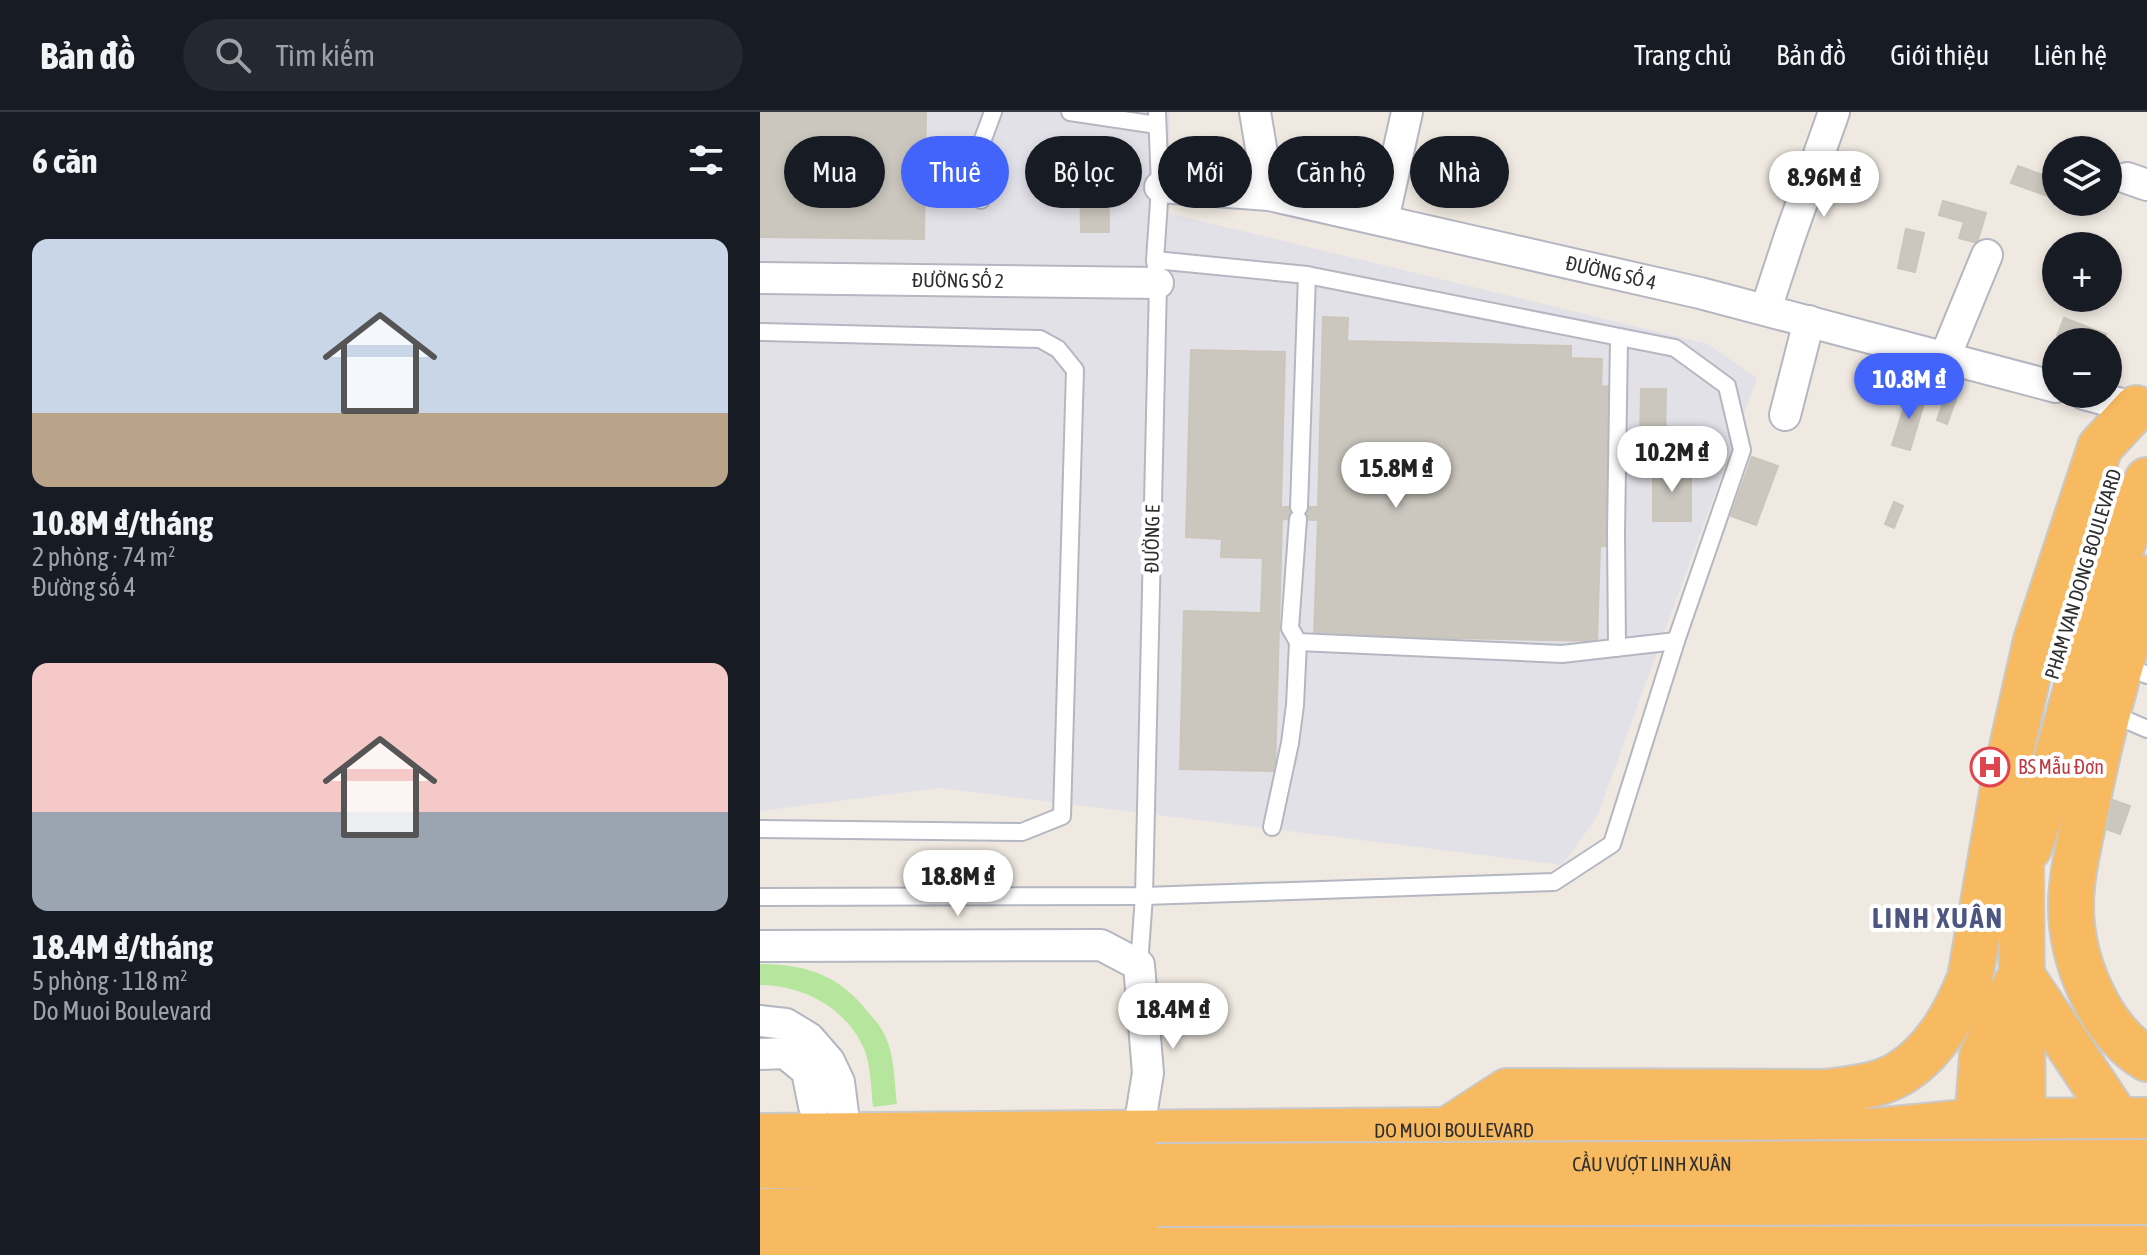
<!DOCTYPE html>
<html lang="vi">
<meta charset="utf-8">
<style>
body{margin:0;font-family:"Asap Condensed",sans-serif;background:#242831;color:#f1f3f6;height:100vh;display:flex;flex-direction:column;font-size:30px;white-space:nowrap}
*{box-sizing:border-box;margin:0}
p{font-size:26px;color:#9ea1a6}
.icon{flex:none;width:44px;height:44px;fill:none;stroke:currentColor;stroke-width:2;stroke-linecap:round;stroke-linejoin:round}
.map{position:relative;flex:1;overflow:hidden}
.details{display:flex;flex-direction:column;background:#171b24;width:760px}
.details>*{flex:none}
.hud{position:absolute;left:24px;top:24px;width:760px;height:72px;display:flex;gap:16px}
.buttons{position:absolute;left:1282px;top:24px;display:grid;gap:16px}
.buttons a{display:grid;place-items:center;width:80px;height:80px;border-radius:50%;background:#171b24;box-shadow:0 4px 12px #0003;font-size:40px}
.price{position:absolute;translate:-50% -68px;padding:0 18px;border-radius:28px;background:#fff;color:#222;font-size:26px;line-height:52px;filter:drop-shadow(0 2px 4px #0008)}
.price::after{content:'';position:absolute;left:50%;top:48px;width:24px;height:18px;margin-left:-12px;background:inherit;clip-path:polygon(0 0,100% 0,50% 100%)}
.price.current{background:#4264fb;color:#fff}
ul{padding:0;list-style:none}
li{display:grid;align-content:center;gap:16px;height:424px;padding:0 32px}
li span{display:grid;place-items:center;height:248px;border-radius:16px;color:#555}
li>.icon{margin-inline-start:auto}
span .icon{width:144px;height:144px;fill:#fffc;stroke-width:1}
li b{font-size:34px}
h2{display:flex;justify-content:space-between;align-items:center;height:96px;padding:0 32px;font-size:34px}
.tag{padding:0 28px;border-radius:36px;background:#171b24;box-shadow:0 4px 12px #0003;font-size:28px;line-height:72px}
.tag.current{background:#4264fb;color:#fff}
header{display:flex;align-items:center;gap:48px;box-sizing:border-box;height:112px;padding:0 40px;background:#171b24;border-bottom:2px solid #363941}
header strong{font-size:38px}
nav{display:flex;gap:44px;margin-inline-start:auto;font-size:28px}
.search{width:560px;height:72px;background:#242831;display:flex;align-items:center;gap:20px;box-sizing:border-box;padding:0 28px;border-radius:44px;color:#9ea1a6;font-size:30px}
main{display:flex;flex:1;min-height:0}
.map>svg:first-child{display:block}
.industrial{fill:#e3e1e8}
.green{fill:#b6e59e}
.building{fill:#cbc7bf;stroke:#cbc5ba;stroke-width:2}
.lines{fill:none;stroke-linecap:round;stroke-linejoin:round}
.service-casing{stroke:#b4b7c1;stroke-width:20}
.minor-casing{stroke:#b4b7c1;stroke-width:34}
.trunk-casing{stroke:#c9c9c9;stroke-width:48}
.service{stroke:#fff;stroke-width:16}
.minor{stroke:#fff;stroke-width:30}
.trunk{stroke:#f8ba60;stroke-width:44}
.trunk-bridge-casing{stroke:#c9c9c9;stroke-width:48;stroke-linecap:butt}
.trunk-bridge{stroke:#f8ba60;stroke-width:44}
.labels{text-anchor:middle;stroke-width:8;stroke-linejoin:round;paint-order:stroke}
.street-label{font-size:20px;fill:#2e2e2e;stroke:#fff}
.health-label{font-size:20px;fill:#be3a42;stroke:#fff;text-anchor:start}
.district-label{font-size:28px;font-weight:bold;letter-spacing:2px;fill:#4d5680;stroke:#fff}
</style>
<header>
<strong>Bản đồ</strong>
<div class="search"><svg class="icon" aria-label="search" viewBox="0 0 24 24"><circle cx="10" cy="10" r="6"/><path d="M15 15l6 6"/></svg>Tìm kiếm</div>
<nav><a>Trang chủ</a><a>Bản đồ</a><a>Giới thiệu</a><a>Liên hệ</a></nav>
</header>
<main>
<section class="details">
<h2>6 căn<svg class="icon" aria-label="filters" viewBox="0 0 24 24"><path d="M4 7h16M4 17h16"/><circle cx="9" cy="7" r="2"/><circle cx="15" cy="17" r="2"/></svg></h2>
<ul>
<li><span style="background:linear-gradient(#c9d6e8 70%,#b9a48a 0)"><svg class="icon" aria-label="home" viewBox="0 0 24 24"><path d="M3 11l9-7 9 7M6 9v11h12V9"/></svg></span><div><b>10.8M ₫/tháng</b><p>2 phòng · 74 m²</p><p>Đường số 4</p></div></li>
<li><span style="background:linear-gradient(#f6c9c9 60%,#9aa5b1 0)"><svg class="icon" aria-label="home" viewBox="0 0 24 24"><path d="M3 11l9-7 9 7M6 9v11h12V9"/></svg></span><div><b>18.4M ₫/tháng</b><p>5 phòng · 118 m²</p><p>Do Muoi Boulevard</p></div></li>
</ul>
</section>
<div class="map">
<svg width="1387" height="1143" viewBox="0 0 1387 1143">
<rect width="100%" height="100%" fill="#efe9e1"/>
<!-- industrial -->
<path class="industrial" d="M0 0H410L408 101 948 232 997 266 837 705 802 753 180 676 0 699Z"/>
<!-- green -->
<path class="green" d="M0 852C46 852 79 863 108 900 113 906 120 913 123 920 135 941 134 968 137 992L113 995C111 977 111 956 105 939 88 897 44 873 0 873Z"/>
<!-- building -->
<g class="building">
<path d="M0 0H166L164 127 0 125Z"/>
<path d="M321 32H346L347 55 322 56Z"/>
<path d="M1258 54 1296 68V87L1251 71Z"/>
<path d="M348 59 349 120H321L320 60Z"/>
<path d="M1183 89 1226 101 1217 131 1199 126 1204 110 1179 103Z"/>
<path d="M1146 117 1164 121 1155 160 1138 156Z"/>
<path d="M563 205 588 206 587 229 811 234V246L842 247 841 274 858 275 853 434H840L837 529 554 523 558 408 522 407 515 659 420 657 424 499 501 501 503 446 461 445 462 427 426 425 431 238 525 240 521 395H558Z"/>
<path d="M1304 206 1346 222 1343 230H1313L1297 224Z"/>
<path d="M1196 253 1207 257 1187 312 1177 308Z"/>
<path d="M881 277H906L905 330H880Z"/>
<path d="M1149 280 1166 285 1150 338 1132 333Z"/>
<path d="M992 345 1018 354 996 413 971 404Z"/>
<rect x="893" y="356" width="38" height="53"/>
<path d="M1134 390 1143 394 1134 416 1125 412Z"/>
<path d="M1350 687 1370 694 1360 722 1340 715Z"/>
</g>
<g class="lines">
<!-- service casing -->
<g class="service-casing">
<g id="service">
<path d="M310 0 397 13"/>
<path d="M221 88 223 27 233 0"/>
<path d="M0 220 280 227 298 237 315 258 302 704 262 720 0 717"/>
<path d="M539 395 547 163"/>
<path d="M538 407 530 516 538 530 802 542 916 529"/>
<path d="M857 536 856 421 859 225"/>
<path d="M1362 552 1387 563"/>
<path d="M1350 601 1387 617"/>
<path d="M512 715 530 631 535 593 538 530"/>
<path d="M0 785 384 784 794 770 852 732 916 529 982 338 967 274 915 236 547 163 395 148"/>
<path d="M379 853 384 784 398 171 395 148 400 75 397 0"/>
</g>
</g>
<!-- minor casing -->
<g class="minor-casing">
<g id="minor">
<path d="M495 0 509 83"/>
<path d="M1367 66 1387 73"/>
<path id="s1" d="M400 75 509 83 940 181 1296 275"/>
<path d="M623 108 647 0"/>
<path id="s2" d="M0 166 398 171"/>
<path d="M1006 197 1030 124 1074 0"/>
<path d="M1185 245 1227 143"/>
<path d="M1324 282 1376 296"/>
<path d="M1025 303 1049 209"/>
<path d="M0 834 341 833 379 853 388 961 378 1022"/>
<path d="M0 909 26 912 49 926 69 949 79 970 83 1001"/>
<path d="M0 942 25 941 47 959 54 994"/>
</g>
</g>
<!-- trunk casing -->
<g class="trunk-casing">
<g id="trunk">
<path d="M1387 466C1362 544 1340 623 1325 703 1319 733 1311 764 1311 794 1311 848 1339 918 1387 947"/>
<path d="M1259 692 1261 757 1263 1039"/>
<path d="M1269 736 1284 691 1340 492 1387 368"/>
<path d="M1261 862 1358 1008 1357 1030"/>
<path d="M687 1018 747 979 1065 980C1089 977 1115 975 1137 963 1174 942 1195 903 1210 866L1243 675 1276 528 1340 335 1376 296"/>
<path id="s3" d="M0 1024 687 1018 1114 1019 1217 1009 1387 1008"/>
<path d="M1218 1039 1217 1009 1222 944 1256 872"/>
<path d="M0 1054H396"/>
<path d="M0 1099 397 1092"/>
<path d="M0 1136 969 1134 1113 1136 1221 1133 1387 1132"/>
</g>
</g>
<!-- service -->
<use href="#service" class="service"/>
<!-- minor -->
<use href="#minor" class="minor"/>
<!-- trunk -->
<use href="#trunk" class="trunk"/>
<!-- trunk-bridge casing -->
<g class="trunk-bridge-casing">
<g id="trunk-bridge">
<path id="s4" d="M396 1054 1387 1050"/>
<path d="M397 1092 1387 1090"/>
</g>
</g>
<!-- trunk-bridge -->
<use href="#trunk-bridge" class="trunk-bridge"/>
</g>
<!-- icons -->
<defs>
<g id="hospital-ring" transform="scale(2)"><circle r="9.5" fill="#fff" stroke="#e0444e" stroke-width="1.5"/><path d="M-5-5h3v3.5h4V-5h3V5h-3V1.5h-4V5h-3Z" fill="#e0444e"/></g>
</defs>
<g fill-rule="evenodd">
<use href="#hospital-ring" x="1230" y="655"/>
</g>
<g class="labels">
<!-- street labels -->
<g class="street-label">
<text dy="7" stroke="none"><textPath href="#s1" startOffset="460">ĐƯỜNG SỐ 4</textPath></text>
<text dy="7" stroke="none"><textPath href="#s2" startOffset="198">ĐƯỜNG SỐ 2</textPath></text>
<text transform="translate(392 427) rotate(-89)" y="7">ĐƯỜNG E</text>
<text transform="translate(1323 462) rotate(-73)" y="7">PHAM VAN DONG BOULEVARD</text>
<text dy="7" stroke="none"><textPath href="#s3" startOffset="694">DO MUOI BOULEVARD</textPath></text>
<text dy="7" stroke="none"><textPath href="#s4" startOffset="496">CẦU VƯỢT LINH XUÂN</textPath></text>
</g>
<!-- health labels -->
<g class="health-label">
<text x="1258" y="662">BS Mẫu Đơn</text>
</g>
<!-- district labels -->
<g class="district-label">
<text x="1178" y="816">LINH XUÂN</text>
</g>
</g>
</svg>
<div class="buttons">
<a><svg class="icon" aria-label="layers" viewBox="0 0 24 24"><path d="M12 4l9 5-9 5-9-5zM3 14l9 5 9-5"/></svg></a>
<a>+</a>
<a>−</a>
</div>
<b class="price" style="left:1064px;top:107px">8.96M ₫</b>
<b class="price current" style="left:1149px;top:309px">10.8M ₫</b>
<b class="price" style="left:912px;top:382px">10.2M ₫</b>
<b class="price" style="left:636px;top:398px">15.8M ₫</b>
<b class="price" style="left:198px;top:806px">18.8M ₫</b>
<b class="price" style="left:413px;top:939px">18.4M ₫</b>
<div class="hud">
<a class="tag">Mua</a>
<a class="tag current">Thuê</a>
<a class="tag">Bộ lọc</a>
<a class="tag">Mới</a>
<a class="tag">Căn hộ</a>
<a class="tag">Nhà</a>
</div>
</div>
</main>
